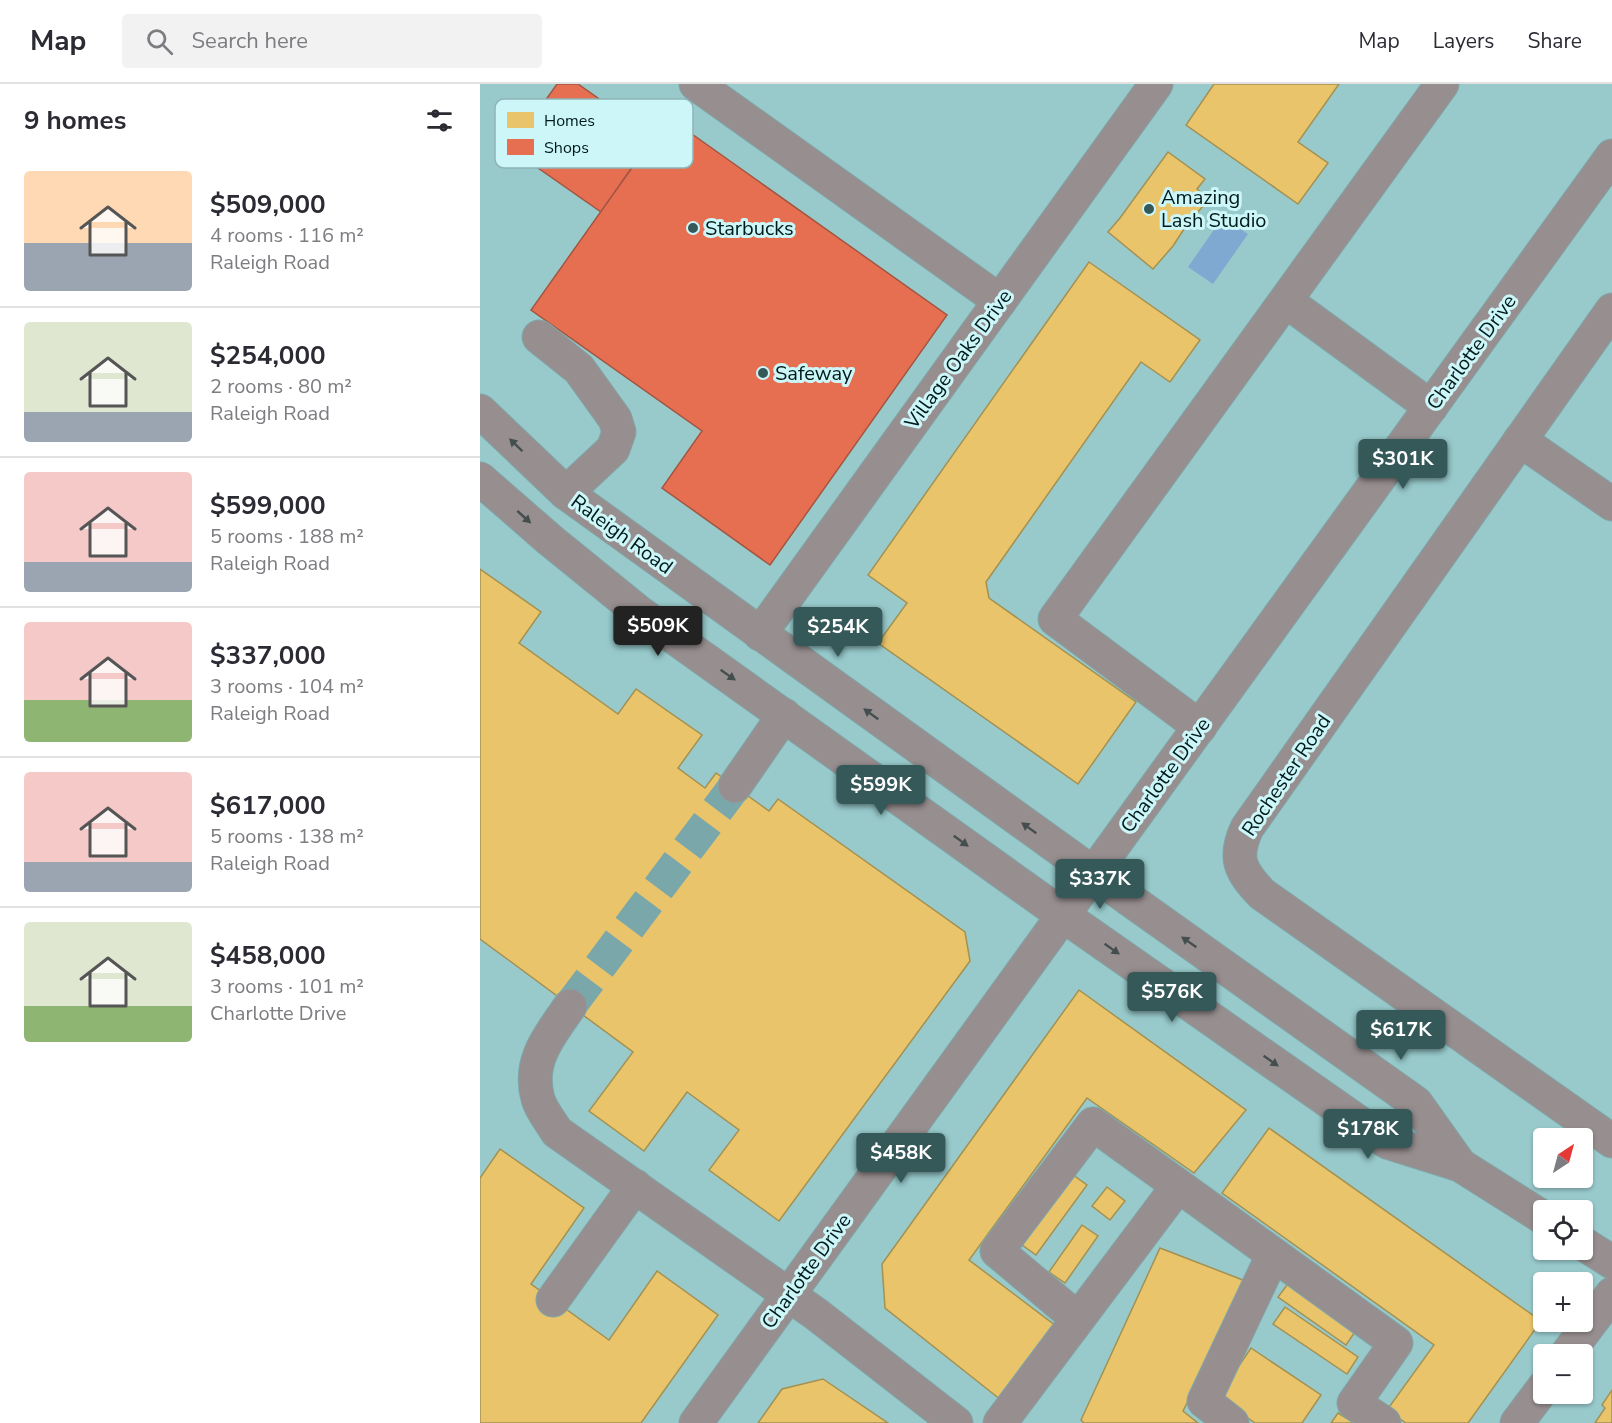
<!DOCTYPE html>
<meta charset="utf-8">
<style>
body{margin:0;font-family:"Nunito Sans",sans-serif;background:#f2f2f3;color:#2b2b33;height:100vh;display:flex;flex-direction:column;font-size:22px;white-space:nowrap}
*{box-sizing:border-box;margin:0}
p{font-size:20px;color:#7c7c81}
.icon{flex:none;width:33px;height:33px;fill:none;stroke:currentColor;stroke-width:2;stroke-linecap:round;stroke-linejoin:round}
.map{position:relative;flex:1;overflow:hidden}
.sheet{display:flex;flex-direction:column;background:#fff;width:480px}
.sheet>*{flex:none}
.needle{width:39px;rotate:36deg}
.controls{position:absolute;left:1053px;top:1044px;display:grid;gap:12px}
.controls a{display:grid;place-items:center;width:60px;height:60px;border-radius:6px;background:#fff;box-shadow:0 2px 4px #0004;font-size:30px}
.price{position:absolute;translate:-50% -51px;padding:0 14px;border-radius:6px;background:#355859;color:#fff;font-size:20px;line-height:39px;filter:drop-shadow(0 2px 3px #0008)}
.price::after{content:'';position:absolute;left:50%;top:36px;width:18px;height:14px;margin-left:-9px;background:inherit;clip-path:polygon(0 0,100% 0,50% 100%)}
.price.active{background:#222;color:#fff}
ul{padding:0;list-style:none}
li{display:flex;align-items:center;gap:18px;height:150px;padding:0 24px}
li+li{border-top:2px solid #e1e1e2}
li span{display:grid;place-items:center;flex:none;width:168px;height:120px;border-radius:6px;color:#555}
li>.icon{margin-inline-start:auto}
span .icon{width:72px;height:72px;fill:#fffc;stroke-width:1}
li b{font-size:26px}
h2{display:flex;justify-content:space-between;align-items:center;height:72px;padding:0 24px;font-size:26px}
header{display:flex;align-items:center;gap:36px;box-sizing:border-box;height:84px;padding:0 30px;background:#fff;border-bottom:2px solid #e1e1e2}
header strong{font-size:28px}
nav{display:flex;gap:33px;margin-inline-start:auto;font-size:21px}
.search{width:420px;height:54px;background:#f2f2f3;display:flex;align-items:center;gap:15px;box-sizing:border-box;padding:0 21px;border-radius:6px;color:#7c7c81;font-size:22px}
main{display:flex;flex:1;min-height:0}
.map>svg:first-child{display:block}
.water{fill:#80a9d2}
.homes{fill:#e9c46a;stroke:#a39152;stroke-width:1.5}
.shops{fill:#e76f51;stroke:#a25641;stroke-width:1.5}
.lines{fill:none;stroke-linecap:round;stroke-linejoin:round}
.minor-tunnel{stroke:#7aa7a9;stroke-width:33;stroke-dasharray:33 16;stroke-linecap:butt}
.minor-casing{stroke:#81a6a8;stroke-width:35}
.minor{stroke:#978e8f;stroke-width:33}
.oneway{fill:#444e4f}
.poi-dot{fill:#355859;stroke:#ccf6f8;stroke-width:2}
.labels{text-anchor:middle;stroke-width:6;stroke-linejoin:round;paint-order:stroke}
.poi-label{font-size:20px;fill:#001a1b;stroke:#ccf6f8;text-anchor:start}
.street-label{font-size:20px;fill:#001a1b;stroke:#ccf6f8}
.key{fill:#ccf6f8;stroke:#8fb4b6;stroke-width:1.5}
.key-label{font-size:16px;fill:#001a1b}
</style>
<header>
<strong>Map</strong>
<div class="search"><svg class="icon" aria-label="search" viewBox="0 0 24 24"><circle cx="10" cy="10" r="6"/><path d="M15 15l6 6"/></svg>Search here</div>
<nav><a>Map</a><a>Layers</a><a>Share</a></nav>
</header>
<main>
<section class="sheet">
<h2>9 homes<svg class="icon" aria-label="filters" viewBox="0 0 24 24"><path d="M4 7h16M4 17h16"/><circle cx="9" cy="7" r="2"/><circle cx="15" cy="17" r="2"/></svg></h2>
<ul>
<li><span style="background:linear-gradient(#ffd9b3 60%,#9aa5b1 0)"><svg class="icon" aria-label="home" viewBox="0 0 24 24"><path d="M3 11l9-7 9 7M6 9v11h12V9"/></svg></span><div><b>$509,000</b><p>4 rooms · 116 m²</p><p>Raleigh Road</p></div></li>
<li><span style="background:linear-gradient(#dfe7d0 75%,#9aa5b1 0)"><svg class="icon" aria-label="home" viewBox="0 0 24 24"><path d="M3 11l9-7 9 7M6 9v11h12V9"/></svg></span><div><b>$254,000</b><p>2 rooms · 80 m²</p><p>Raleigh Road</p></div></li>
<li><span style="background:linear-gradient(#f6c9c9 75%,#9aa5b1 0)"><svg class="icon" aria-label="home" viewBox="0 0 24 24"><path d="M3 11l9-7 9 7M6 9v11h12V9"/></svg></span><div><b>$599,000</b><p>5 rooms · 188 m²</p><p>Raleigh Road</p></div></li>
<li><span style="background:linear-gradient(#f6c9c9 65%,#8fb573 0)"><svg class="icon" aria-label="home" viewBox="0 0 24 24"><path d="M3 11l9-7 9 7M6 9v11h12V9"/></svg></span><div><b>$337,000</b><p>3 rooms · 104 m²</p><p>Raleigh Road</p></div></li>
<li><span style="background:linear-gradient(#f6c9c9 75%,#9aa5b1 0)"><svg class="icon" aria-label="home" viewBox="0 0 24 24"><path d="M3 11l9-7 9 7M6 9v11h12V9"/></svg></span><div><b>$617,000</b><p>5 rooms · 138 m²</p><p>Raleigh Road</p></div></li>
<li><span style="background:linear-gradient(#dfe7d0 70%,#8fb573 0)"><svg class="icon" aria-label="home" viewBox="0 0 24 24"><path d="M3 11l9-7 9 7M6 9v11h12V9"/></svg></span><div><b>$458,000</b><p>3 rooms · 101 m²</p><p>Charlotte Drive</p></div></li>
</ul>
</section>
<div class="map">
<svg width="1132" height="1339" viewBox="0 0 1132 1339">
<rect width="100%" height="100%" fill="#98cacc"/>
<!-- water -->
<path class="water" d="M743 133 768 150 733 200 708 183Z"/>
<!-- homes -->
<g class="homes">
<path d="M734 0H859L818 58 848 79 818 120 706 41Z"/>
<path d="M688 68 725 95 717 105 729 115 706 142 693 162 673 185 628 148 640 134Z"/>
<path d="M609 178 720 256 690 298 661 278 506 498 509 514 656 618 598 700 398 559 427 519 388 491Z"/>
<path d="M0 485 61 528 39 559 138 630 156 605 222 651 198 684 225 704 236 689 289 727 298 715 485 848 490 877 299 1137 229 1086 259 1046 207 1008 164 1067 109 1027 153 968 0 855Z"/>
<path d="M599 906 766 1026 714 1089 607 1014 489 1176 576 1242 521 1316 405 1224 402 1180Z"/>
<path d="M789 1044 1061 1237 988 1339H926L907 1326 954 1261 742 1109Z"/>
<path d="M20 1065 104 1124 51 1200 129 1256 177 1187 238 1231 161 1339H0V1094Z"/>
<path d="M589 1088 607 1101 556 1171 538 1158Z"/>
<path d="M627 1103 645 1117 630 1136 612 1122Z"/>
<path d="M602 1141 618 1152 585 1199 569 1188Z"/>
<path d="M680 1164 768 1198 703 1327 718 1339H604L601 1336Z"/>
<path d="M810 1197 877 1245 866 1261 798 1213Z"/>
<path d="M805 1223 878 1273 867 1290 793 1240Z"/>
<path d="M771 1264 841 1311 822 1339H775L738 1313Z"/>
<path d="M343 1295 408 1339H278L302 1305Z"/>
<path d="M1132 1306V1339H1115L1125 1324 1122 1321Z"/>
<path d="M858 1329 874 1339H851Z"/>
</g>
<!-- shops -->
<g class="shops">
<path d="M77 0H98L173 53 121 128 31 65Z"/>
<path d="M188 33 467 231 290 481 182 404 222 347 51 226Z"/>
</g>
<g class="lines">
<!-- minor-tunnel -->
<path class="minor-tunnel" d="M90 922 255 702"/>
<!-- minor casing -->
<g class="minor-casing">
<g id="minor">
<path d="M216 0 520 217"/>
<path d="M806 217 951 323"/>
<path d="M1132 226 767 744C753 774 760 787 782 810L1132 1057"/>
<path d="M59 253 99 285 135 335 139 348 133 365 86 409"/>
<path d="M0 327 86 409 649 815 936 1019 980 1081"/>
<path d="M1040 356 1132 420"/>
<path d="M0 395 70 456 160 529 584 832 907 1058 980 1081 1064 1134"/>
<path d="M280 550 676 0"/>
<path d="M720 643 575 535 962 0"/>
<path d="M255 702 304 631"/>
<path d="M90 922C70 951 47 977 58 1015 61 1026 71 1038 77 1048L336 1230 476 1339"/>
<path d="M1102 1159 1132 1178"/>
<path d="M73 1216 155 1102"/>
<path d="M598 1235 517 1167 613 1040 916 1259 874 1319 904 1339"/>
<path d="M1087 1270 1132 1210"/>
<path d="M216 1339 1132 72"/>
<path d="M520 1339 698 1102"/>
<path d="M752 1339 724 1317 793 1171"/>
<path d="M1037 1339 1064 1303"/>
</g>
</g>
<!-- minor -->
<use href="#minor" class="minor"/>
</g>
<!-- one-way arrows -->
<defs><path id="oneway-solid" d="M-6-.8H1V-3.2L6.5 0L1 3.2V.8H-6Z" transform="scale(1.5)"/></defs>
<g class="oneway">
<use href="#oneway-solid" transform="translate(36 361) rotate(-136)"/>
<use href="#oneway-solid" transform="translate(44 433) rotate(42)"/>
<use href="#oneway-solid" transform="translate(248 591) rotate(35)"/>
<use href="#oneway-solid" transform="translate(391 630) rotate(-144)"/>
<use href="#oneway-solid" transform="translate(549 744) rotate(-144)"/>
<use href="#oneway-solid" transform="translate(481 757) rotate(36)"/>
<use href="#oneway-solid" transform="translate(709 858) rotate(-145)"/>
<use href="#oneway-solid" transform="translate(632 865) rotate(35)"/>
<use href="#oneway-solid" transform="translate(791 977) rotate(35)"/>
</g>
<!-- markers -->
<g class="poi-dot">
<circle cx="669" cy="125" r="6"/>
<circle cx="213" cy="144" r="6"/>
<circle cx="283" cy="289" r="6"/>
</g>
<g class="labels">
<!-- poi labels -->
<g class="poi-label">
<text x="681" y="120">Amazing<tspan x="681" dy="23">Lash Studio</tspan></text>
<text x="225" y="151">Starbucks</text>
<text x="295" y="296">Safeway</text>
</g>
<!-- street labels -->
<g class="street-label">
<text transform="translate(991 268) rotate(-54)" y="7">Charlotte Drive</text>
<text transform="translate(478 275) rotate(-54)" y="7">Village Oaks Drive</text>
<text transform="translate(142 450) rotate(36)" y="7">Raleigh Road</text>
<text transform="translate(685 691) rotate(-54)" y="7">Charlotte Drive</text>
<text transform="translate(806 691) rotate(-56)" y="7">Rochester Road</text>
<text transform="translate(326 1187) rotate(-54)" y="7">Charlotte Drive</text>
</g>
</g>
<!-- legend -->
<rect x="15" y="15" width="198" height="69" rx="9" class="key"/>
<rect x="27" y="28" width="27" height="16" fill="#e9c46a"/>
<rect x="27" y="55" width="27" height="16" fill="#e76f51"/>
<g class="key-label">
<text x="64" y="42">Homes</text>
<text x="64" y="69">Shops</text>
</g>
</svg>
<div class="controls">
<a><svg class="needle" viewBox="-14 -14 28 28"><path d="M0-13l5 13h-10z" fill="#e53935"/><path d="M0 13l5-13h-10z" fill="#7c7c81"/></svg></a>
<a><svg class="icon" aria-label="locate" viewBox="0 0 24 24"><circle cx="12" cy="12" r="6"/><path d="M12 2v4M12 18v4M2 12h4M18 12h4"/></svg></a>
<a>+</a>
<a>−</a>
</div>
<b class="price" style="left:923px;top:406px">$301K</b>
<b class="price active" style="left:178px;top:573px">$509K</b>
<b class="price" style="left:358px;top:574px">$254K</b>
<b class="price" style="left:401px;top:732px">$599K</b>
<b class="price" style="left:620px;top:826px">$337K</b>
<b class="price" style="left:692px;top:939px">$576K</b>
<b class="price" style="left:921px;top:977px">$617K</b>
<b class="price" style="left:888px;top:1076px">$178K</b>
<b class="price" style="left:421px;top:1100px">$458K</b>
</div>
</main>
